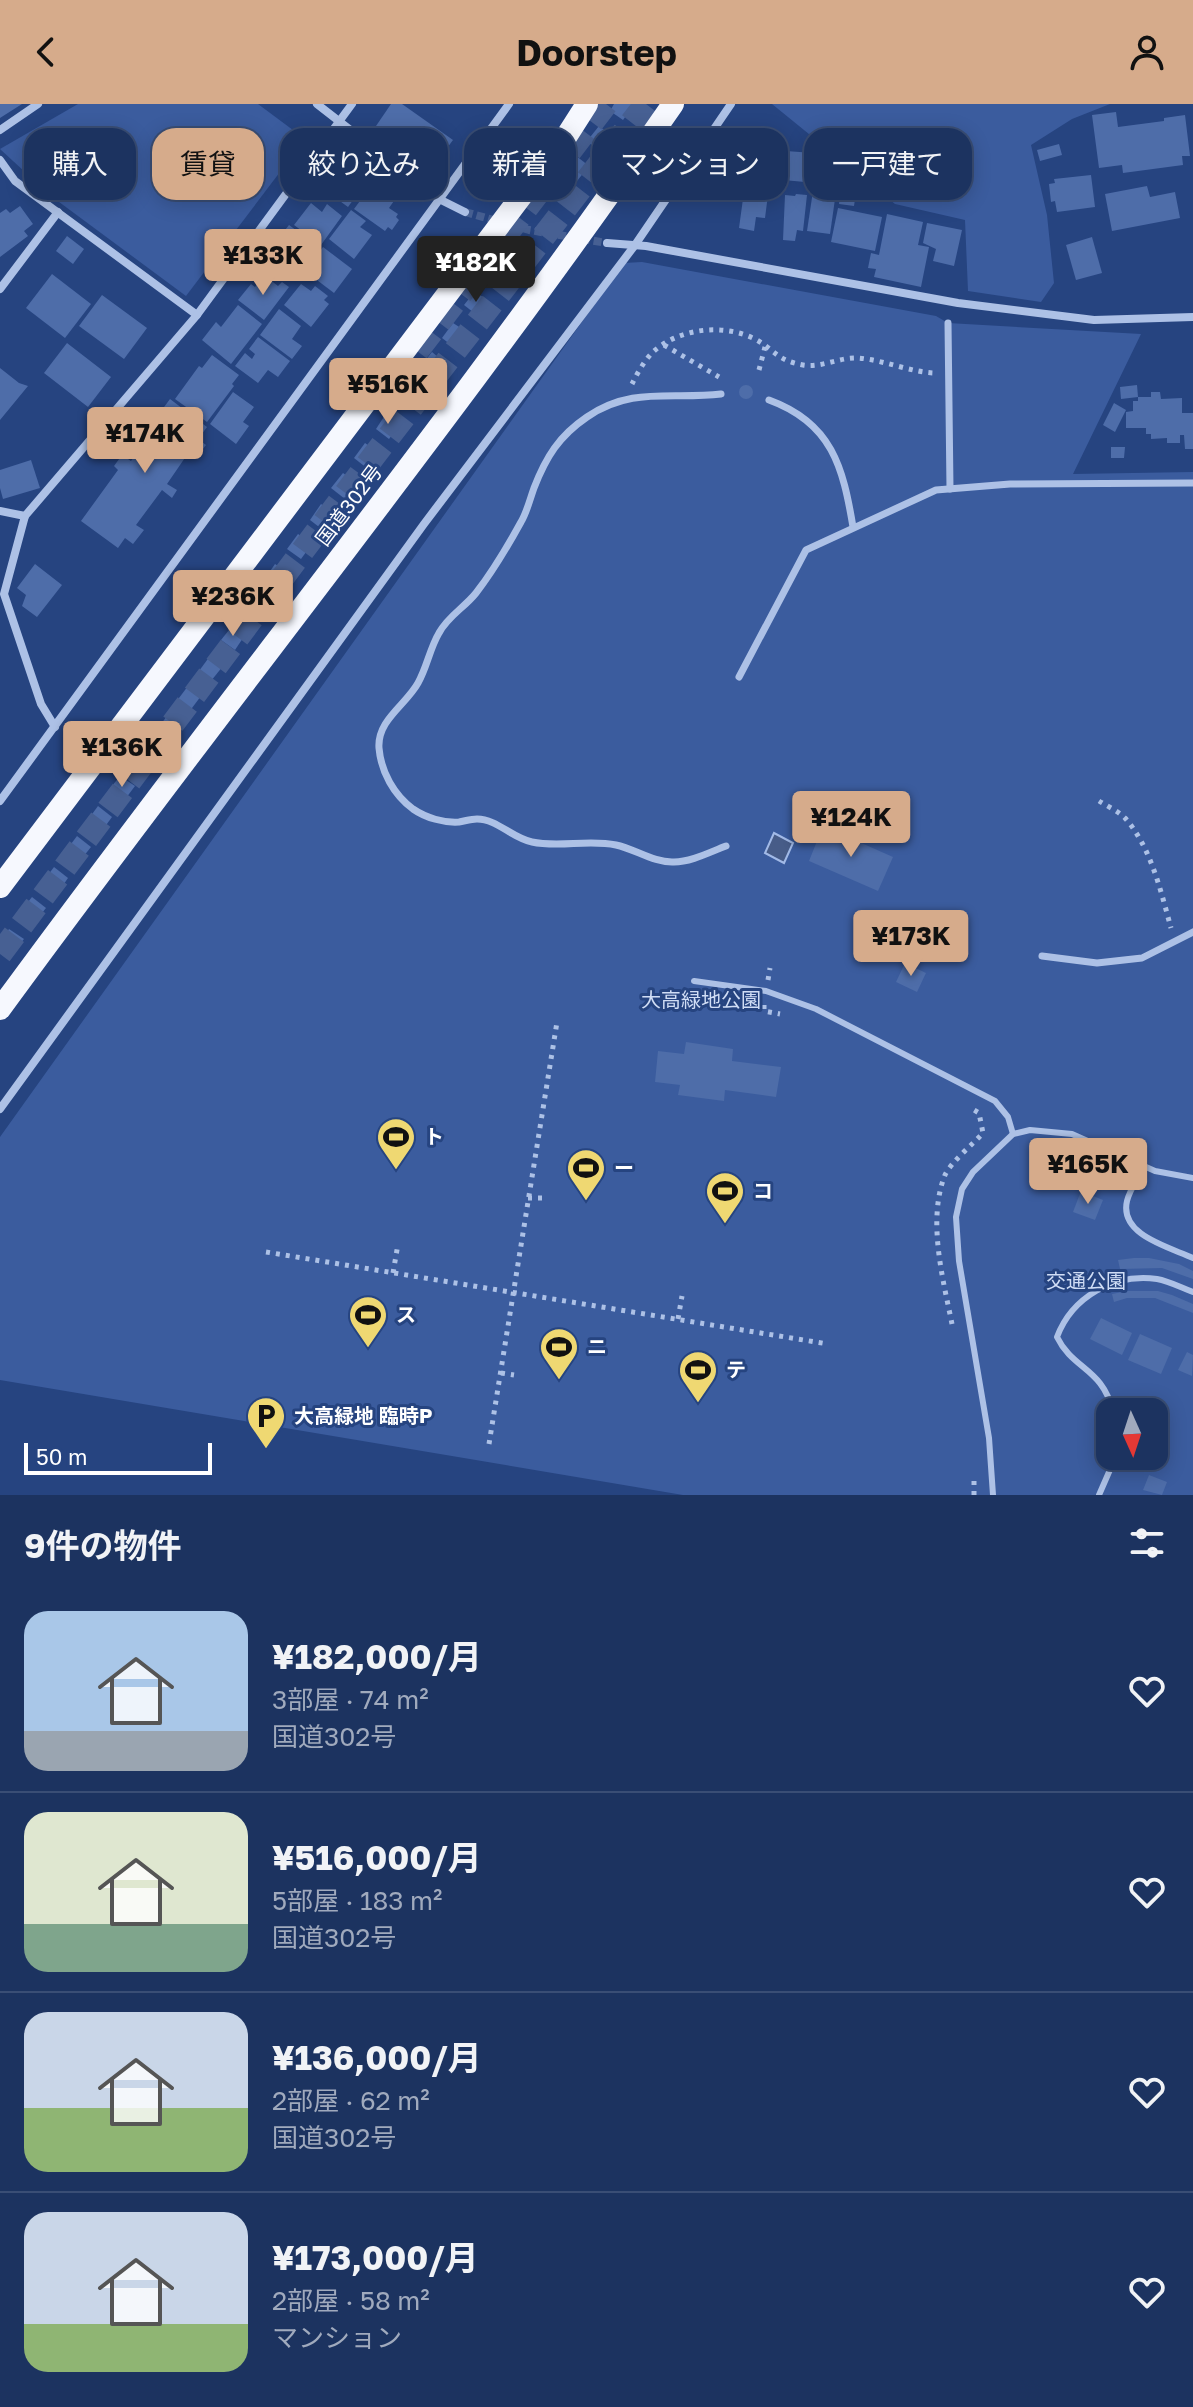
<!DOCTYPE html>
<html lang="ja">
<meta charset="utf-8">
<style>
body{margin:0;font-family:"Golos Text","Noto Sans JP",sans-serif;background:#253b66;color:#f1f3f6;height:100vh;display:flex;flex-direction:column;font-size:30px;white-space:nowrap}
*{box-sizing:border-box;margin:0}
p{font-size:26px;color:#a0aabd}
.icon{flex:none;width:44px;height:44px;fill:none;stroke:currentColor;stroke-width:2;stroke-linecap:round;stroke-linejoin:round}
.map{position:relative;height:1391px;overflow:hidden}
.panel{display:flex;flex-direction:column;background:#1c3360;flex:1}
.panel>*{flex:none}
.hud{position:absolute;left:24px;top:24px;width:1146px;height:72px;display:flex;gap:16px}
.needle{width:52px;rotate:177deg}
.controls{position:absolute;left:1096px;top:1294px;display:grid;gap:16px}
.controls a{display:grid;place-items:center;width:72px;height:72px;border-radius:16px;background:#1c3360;box-shadow:0 4px 20px #0003,0 0 0 2px #3a4e75;font-size:40px}
.scale{position:absolute;left:24px;bottom:20px;width:188px;box-sizing:border-box;padding-left:8px;border:4px solid #fff;border-top:0;font-size:22px;line-height:28px;white-space:nowrap;color:#fff;-webkit-text-stroke:6px #264480;paint-order:stroke}
.price{position:absolute;translate:-50% -68px;padding:0 18px;border-radius:8px;background:#d6ab8b;color:#111;font-size:26px;line-height:52px;filter:drop-shadow(0 2px 4px #0008)}
.price::after{content:'';position:absolute;left:50%;top:48px;width:24px;height:18px;margin-left:-12px;background:inherit;clip-path:polygon(0 0,100% 0,50% 100%)}
.price.on{background:#222;color:#fff}
ul{padding:0;list-style:none}
li{display:flex;align-items:center;gap:24px;height:200px;padding:0 24px}
li+li{border-top:2px solid #3a4e75}
li span{display:grid;place-items:center;flex:none;width:224px;height:160px;border-radius:24px;color:#555}
li>.icon{margin-inline-start:auto}
span .icon{width:96px;height:96px;fill:#fffc;stroke-width:1}
li b{font-size:34px}
h2{display:flex;justify-content:space-between;align-items:center;height:96px;padding:0 24px;font-size:34px}
.pill{padding:0 28px;border-radius:24px;background:#1c3360;box-shadow:0 4px 20px #0003,0 0 0 2px #3a4e75;font-size:28px;line-height:72px}
.pill.on{background:#d6ab8b;color:#111}
header{display:flex;justify-content:space-between;align-items:center;height:104px;padding:0 24px;background:#d6ab8b;color:#111;font-size:36px;font-weight:700}
.map>svg:first-child{display:block}
.green{fill:#3b5c9e;fill-rule:evenodd}
.water{fill:#475c88;stroke:#a2bae7;stroke-width:2}
.building{fill:#4e6da9}
.lines{fill:none;stroke-linecap:round;stroke-linejoin:round}
.minor-tunnel{stroke:#476093;stroke-width:8;stroke-dasharray:8 4;stroke-linecap:butt}
.motorway-tunnel{stroke:#476093;stroke-width:24;stroke-dasharray:24 12;stroke-linecap:butt}
.path{stroke:#adc1e6;stroke-width:5;stroke-dasharray:4 6;stroke-linecap:butt}
.service{stroke:#adc1e6;stroke-width:6}
.pedestrian{stroke:#adc1e6;stroke-width:7}
.minor{stroke:#adc1e6;stroke-width:8}
.trunk{stroke:#f6f8fe;stroke-width:22}
.labels{text-anchor:middle;stroke-width:6;stroke-linejoin:round;paint-order:stroke}
.street-label{font-size:20px;fill:#fff;stroke:#264480}
.park-label{font-size:20px;fill:#d0ddf5;stroke:#264480}
.poi-label{font-size:20px;font-weight:bold;fill:#fff;stroke:#264480;text-anchor:start}
</style>
<header><svg class="icon" aria-label="back" viewBox="0 0 24 24"><path d="M15 5l-7 7 7 7"/></svg>Doorstep<svg class="icon" aria-label="person" viewBox="0 0 24 24"><circle cx="12" cy="8" r="4"/><path d="M4 21q1-7 8-7t8 7"/></svg></header>
<div class="map">
<svg width="1193" height="1391" viewBox="0 0 1193 1391">
<rect width="100%" height="100%" fill="#264480"/>
<!-- green -->
<g class="green">
<path d="M78 0H258L305 35 186 192 51 92 0 45Z"/>
<path d="M772 0H1110L1072 15 1031 41 1047 111 1054 179 1041 198 968 187 965 116 895 100Z"/>
<path d="M642 158 936 212 948 219 1141 230 1073 370 1193 368V1391H683L0 1276V1033L624 159ZM1110 1308H1154V1352H1110Z"/>
</g>
<!-- water -->
<path class="water" d="M774 729 793 739 784 759 765 749Z"/>
<!-- building -->
<g class="building">
<path d="M0 0H22L0 14Z"/>
<path d="M391 0H402L453 36 433 63 376 22Z"/>
<path d="M614 0H632L634 1 623 16 610 7Z"/>
<path d="M1116 8 1118 23 1164 17V14L1185 11 1190 52H1182L1183 61 1123 69 1122 61 1099 64 1092 11Z"/>
<path d="M599 22 612 32 599 47 587 37Z"/>
<path d="M751 37 782 41 778 71 750 68 751 65 748 64Z"/>
<path d="M1059 40 1062 51 1040 57 1037 46Z"/>
<path d="M786 47 813 49 811 71H805V78L783 76Z"/>
<path d="M575 51 589 62 577 77 564 66Z"/>
<path d="M342 58 367 77 348 103 322 84Z"/>
<path d="M816 67 838 74 830 130 807 127Z"/>
<path d="M1091 71 1095 103 1057 108 1055 97 1051 98 1049 80 1055 79 1054 75Z"/>
<path d="M374 78 396 94 389 104 398 110 396 113 399 116 392 126 388 123 385 127 354 105Z"/>
<path d="M745 80 769 83 765 114 756 113 754 127 739 124Z"/>
<path d="M841 80 857 82 854 102 839 100Z"/>
<path d="M1147 82 1150 93 1175 88 1180 114 1112 127 1105 90Z"/>
<path d="M796 90 807 91 803 127 797 126 795 137 783 136 785 91 795 92Z"/>
<path d="M311 99 322 108 327 100 342 112 321 141 294 121Z"/>
<path d="M20 102 33 120 24 127 28 132 0 153V109L6 105 10 109Z"/>
<path d="M838 104 882 113 875 147 831 138Z"/>
<path d="M351 106 366 117 360 123 372 131 354 155 329 135Z"/>
<path d="M887 110 923 118 918 141 929 143 921 183 874 173 876 165 868 164 871 149 879 151Z"/>
<path d="M927 119 962 126 954 162 933 157 936 145 923 139Z"/>
<path d="M289 121 319 143 295 176 264 152 270 143 275 147 286 133 282 130Z"/>
<path d="M67 132 84 145 73 160 56 147Z"/>
<path d="M1092 133 1102 169 1076 176 1066 141Z"/>
<path d="M323 143 352 165 334 189 305 167Z"/>
<path d="M52 170 91 200 65 234 26 204Z"/>
<path d="M264 171 278 182 282 178 289 183 264 216 238 196 251 180 255 183Z"/>
<path d="M301 180 311 187 315 182 328 192 324 196 329 200 311 223 284 201Z"/>
<path d="M475 187 489 198 478 212 464 201Z"/>
<path d="M102 191 147 224 124 255 79 222Z"/>
<path d="M238 201 262 220 231 260 202 236 216 218 221 223Z"/>
<path d="M279 205 301 222 292 235 302 242 292 255 260 231Z"/>
<path d="M453 219 467 228 455 244 442 234Z"/>
<path d="M258 233 290 257 278 273 268 266 258 279 235 262 245 249 252 255 255 250 249 245Z"/>
<path d="M67 239 111 273 88 303 44 269Z"/>
<path d="M432 248 445 259 434 274 420 263Z"/>
<path d="M212 251 239 271 232 280 234 282 207 318 175 295 199 262 202 264Z"/>
<path d="M0 264 19 279 28 282 0 316Z"/>
<path d="M409 279 423 289 411 304 398 293Z"/>
<path d="M1137 281 1138 293 1121 295 1120 283Z"/>
<circle cx="746" cy="288" r="7"/>
<path d="M233 288 254 303 243 318 249 322 236 340 210 320Z"/>
<path d="M1151 288H1160L1161 295 1182 294V309H1193V345H1185L1184 331H1180V339H1167V334L1151 335V330H1146V324H1126V308L1133 307V297H1138V293H1151Z"/>
<path d="M170 295 207 323 198 335 206 341 199 350 191 345 167 380 177 386 172 394 162 386 136 421 144 426 133 440 125 434 118 444 81 417 118 366 114 362 122 351 131 357 134 353 130 349Z"/>
<path d="M1114 299 1126 306 1115 328 1103 321Z"/>
<path d="M387 308 401 319 389 335 376 325Z"/>
<path d="M365 339 379 349 368 365 354 354Z"/>
<path d="M1111 343H1125L1124 354H1111Z"/>
<path d="M31 356 40 384 3 395 0 384V366Z"/>
<path d="M343 369 356 379 345 395 331 384Z"/>
<path d="M321 400 334 410 323 426 310 416Z"/>
<path d="M298 430 312 440 301 455 287 445Z"/>
<path d="M35 460 62 481 37 513 22 502 26 491 17 484Z"/>
<path d="M275 460 290 470 279 486 264 476Z"/>
<path d="M255 491 268 500 256 516 243 507Z"/>
<path d="M233 521 245 531 235 546 221 536Z"/>
<path d="M210 552 223 562 211 577 199 567Z"/>
<path d="M188 582 201 592 189 608 176 598Z"/>
<path d="M167 612 179 622 167 637 155 628Z"/>
<path d="M120 672 135 682 123 698 108 687Z"/>
<path d="M98 702 112 713 101 728 87 717Z"/>
<path d="M823 722 893 753 878 787 809 757Z"/>
<path d="M77 732 91 743 79 758 65 748Z"/>
<path d="M54 763 68 774 57 790 42 779Z"/>
<path d="M32 793 46 804 34 819 20 808Z"/>
<path d="M9 825 24 835 13 849 0 840Z"/>
<path d="M905 859 926 869 917 888 896 878Z"/>
<path d="M686 938 733 945 732 957 781 963 776 993 725 986 724 997 678 991 680 981 655 978 658 947 684 950Z"/>
<path d="M1081 1087 1103 1096 1095 1116 1073 1108Z"/>
<path d="M1134 1154H1149L1179 1160 1193 1167V1175L1162 1164 1120 1165 1118 1156Z"/>
<path d="M1127 1187H1158L1172 1191 1193 1200V1209L1155 1194H1127L1114 1198 1112 1190Z"/>
<path d="M1101 1214 1132 1229 1122 1251 1090 1235Z"/>
<path d="M1140 1230 1172 1244 1161 1270 1128 1256Z"/>
<path d="M1187 1248 1193 1251 1192 1272 1178 1266Z"/>
<path d="M1149 1371 1167 1378 1162 1391 1143 1386Z"/>
</g>
<g class="lines">
<!-- minor-tunnel -->
<path class="minor-tunnel" d="M465 108 529 126 607 139"/>
<!-- motorway-tunnel -->
<g class="motorway-tunnel">
<path d="M417 247 606 0"/>
<path d="M0 850 373 353 646 0"/>
</g>
<!-- path -->
<g class="path">
<path d="M664 241 719 273"/>
<path d="M759 266 765 243"/>
<path d="M632 280C637 270 644 257 652 249 678 224 723 219 755 235 775 246 776 256 803 261 821 264 840 253 858 254 884 256 913 269 936 269"/>
<path d="M1099 697C1107 702 1118 707 1125 714 1151 743 1161 788 1171 824"/>
<path d="M768 876 770 864"/>
<path d="M764 901V907L780 910"/>
<path d="M528 1094H542"/>
<path d="M266 1148 828 1240"/>
<path d="M393 1169 398 1140"/>
<path d="M678 1215 682 1192"/>
<path d="M952 1220C943 1175 927 1116 945 1071 951 1058 973 1040 983 1029L979 1009 974 1006"/>
<path d="M501 1269 514 1271"/>
<path d="M489 1340 557 918"/>
<path d="M974 1391V1376"/>
</g>
<!-- service -->
<g class="service">
<path d="M694 877 766 887 816 905 995 997 1008 1013 1013 1030"/>
<path d="M1144 1062C1139 1073 1130 1085 1127 1097 1119 1131 1169 1143 1193 1154"/>
<path d="M1113 1308C1103 1264 1073 1266 1057 1233 1072 1193 1114 1169 1157 1175 1169 1177 1182 1184 1193 1188"/>
<path d="M993 1391 989 1334 959 1157 956 1113 962 1085 973 1068 1013 1030 1030 1026 1072 1030 1155 1067 1193 1074"/>
<path d="M1099 1391 1116 1352"/>
</g>
<!-- pedestrian -->
<g class="pedestrian">
<path d="M948 219 950 385"/>
<path d="M721 290C672 296 632 282 587 313 559 332 546 353 534 384 530 395 527 408 521 418 510 438 490 471 476 489 464 504 448 512 439 529 430 544 427 563 418 579 406 601 377 616 379 644 381 668 394 691 413 705 426 714 444 719 459 718 465 717 471 715 477 715 497 715 512 734 532 738 559 744 588 735 616 741 635 745 654 759 674 758 691 758 710 748 726 742"/>
<path d="M769 296C832 319 843 363 853 423"/>
<path d="M739 573 806 446 936 386 1010 380 1193 379"/>
<path d="M1042 852 1097 859 1142 854 1193 828"/>
</g>
<!-- minor -->
<g class="minor">
<path d="M317 0 439 95 465 108"/>
<path d="M0 26 38 0"/>
<path d="M0 56 15 77 197 211"/>
<path d="M607 139 646 142 958 199 1094 216 1193 213"/>
<path d="M0 185 58 108"/>
<path d="M0 407 25 412"/>
<path d="M55 623 41 600 4 490 25 412 197 211 352 0"/>
<path d="M0 697 509 0"/>
<path d="M0 1005 424 420 635 141 731 0"/>
</g>
<!-- trunk -->
<g class="trunk">
<path d="M0 783 566 33 587 0"/>
<path d="M0 905C222 601 459 309 673 0"/>
</g>
</g>
<!-- icons -->
<defs>
<g id="stadium-pin" transform="scale(2)"><path d="M0 17L-7.5 6A9.5 9.5 0 1 1 7.5 6Z" fill="#efd872" stroke="#264480"/><path d="M0-5a6.5 5 0 1 0 0 10a6.5 5 0 1 0 0-10ZM-3.5-1.8h7v3.6h-7Z" fill="#111"/></g>
<g id="parking-pin" transform="scale(2)"><path d="M0 17L-7.5 6A9.5 9.5 0 1 1 7.5 6Z" fill="#efd872" stroke="#264480"/><path d="M-3.5-5.5H1a3.5 3.5 0 0 1 0 7H-1V5.5H-3.5ZM-1-3.4V-.6H.8a1.4 1.4 0 0 0 0-2.8Z" fill="#111"/></g>
</defs>
<g fill-rule="evenodd">
<use href="#stadium-pin" x="396" y="1033"/>
<use href="#stadium-pin" x="586" y="1064"/>
<use href="#stadium-pin" x="725" y="1087"/>
<use href="#stadium-pin" x="368" y="1211"/>
<use href="#stadium-pin" x="559" y="1243"/>
<use href="#stadium-pin" x="698" y="1266"/>
<use href="#parking-pin" x="266" y="1312"/>
</g>
<g class="labels">
<!-- street labels -->
<g class="street-label">
<text transform="translate(349 401) rotate(-53)" y="7">国道302号</text>
</g>
<!-- park labels -->
<g class="park-label">
<text x="701" y="903">大高緑地公園</text>
<text x="1086" y="1184">交通公園</text>
</g>
<!-- poi labels -->
<g class="poi-label">
<text x="424" y="1040">ト</text>
<text x="614" y="1071">ー</text>
<text x="753" y="1094">コ</text>
<text x="396" y="1218">ス</text>
<text x="587" y="1250">ニ</text>
<text x="726" y="1273">テ</text>
<text x="294" y="1319">大高緑地 臨時P</text>
</g>
</g>
</svg>
<div class="controls">
<a><svg class="needle" viewBox="-14 -14 28 28"><path d="M0-13l5 13h-10z" fill="#e53935"/><path d="M0 13l5-13h-10z" fill="#a0aabd"/></svg></a>
</div>
<div class="scale">50 m</div>
<b class="price" style="left:263px;top:193px">¥133K</b>
<b class="price on" style="left:476px;top:200px">¥182K</b>
<b class="price" style="left:388px;top:322px">¥516K</b>
<b class="price" style="left:145px;top:371px">¥174K</b>
<b class="price" style="left:233px;top:534px">¥236K</b>
<b class="price" style="left:122px;top:685px">¥136K</b>
<b class="price" style="left:851px;top:755px">¥124K</b>
<b class="price" style="left:911px;top:874px">¥173K</b>
<b class="price" style="left:1088px;top:1102px">¥165K</b>
<div class="hud">
<a class="pill">購入</a>
<a class="pill on">賃貸</a>
<a class="pill">絞り込み</a>
<a class="pill">新着</a>
<a class="pill">マンション</a>
<a class="pill">一戸建て</a>
</div>
</div>
<section class="panel">
<h2>9件の物件<svg class="icon" aria-label="filters" viewBox="0 0 24 24"><path d="M4 7h16M4 17h16"/><circle cx="9" cy="7" r="2"/><circle cx="15" cy="17" r="2"/></svg></h2>
<ul>
<li><span style="background:linear-gradient(#a9c7e8 75%,#9aa5b1 0)"><svg class="icon" aria-label="home" viewBox="0 0 24 24"><path d="M3 11l9-7 9 7M6 9v11h12V9"/></svg></span><div><b>¥182,000/月</b><p>3部屋 · 74 m²</p><p>国道302号</p></div><svg class="icon" aria-label="heart" viewBox="0 0 24 24"><path d="M12 20l-8-8c-3-5 5-10 8-4 3-6 11-1 8 4z"/></svg></li>
<li><span style="background:linear-gradient(#dfe7d0 70%,#7fa58c 0)"><svg class="icon" aria-label="home" viewBox="0 0 24 24"><path d="M3 11l9-7 9 7M6 9v11h12V9"/></svg></span><div><b>¥516,000/月</b><p>5部屋 · 183 m²</p><p>国道302号</p></div><svg class="icon" aria-label="heart" viewBox="0 0 24 24"><path d="M12 20l-8-8c-3-5 5-10 8-4 3-6 11-1 8 4z"/></svg></li>
<li><span style="background:linear-gradient(#c9d6e8 60%,#8fb573 0)"><svg class="icon" aria-label="home" viewBox="0 0 24 24"><path d="M3 11l9-7 9 7M6 9v11h12V9"/></svg></span><div><b>¥136,000/月</b><p>2部屋 · 62 m²</p><p>国道302号</p></div><svg class="icon" aria-label="heart" viewBox="0 0 24 24"><path d="M12 20l-8-8c-3-5 5-10 8-4 3-6 11-1 8 4z"/></svg></li>
<li><span style="background:linear-gradient(#c9d6e8 70%,#8fb573 0)"><svg class="icon" aria-label="home" viewBox="0 0 24 24"><path d="M3 11l9-7 9 7M6 9v11h12V9"/></svg></span><div><b>¥173,000/月</b><p>2部屋 · 58 m²</p><p>マンション</p></div><svg class="icon" aria-label="heart" viewBox="0 0 24 24"><path d="M12 20l-8-8c-3-5 5-10 8-4 3-6 11-1 8 4z"/></svg></li>
</ul>
</section>
